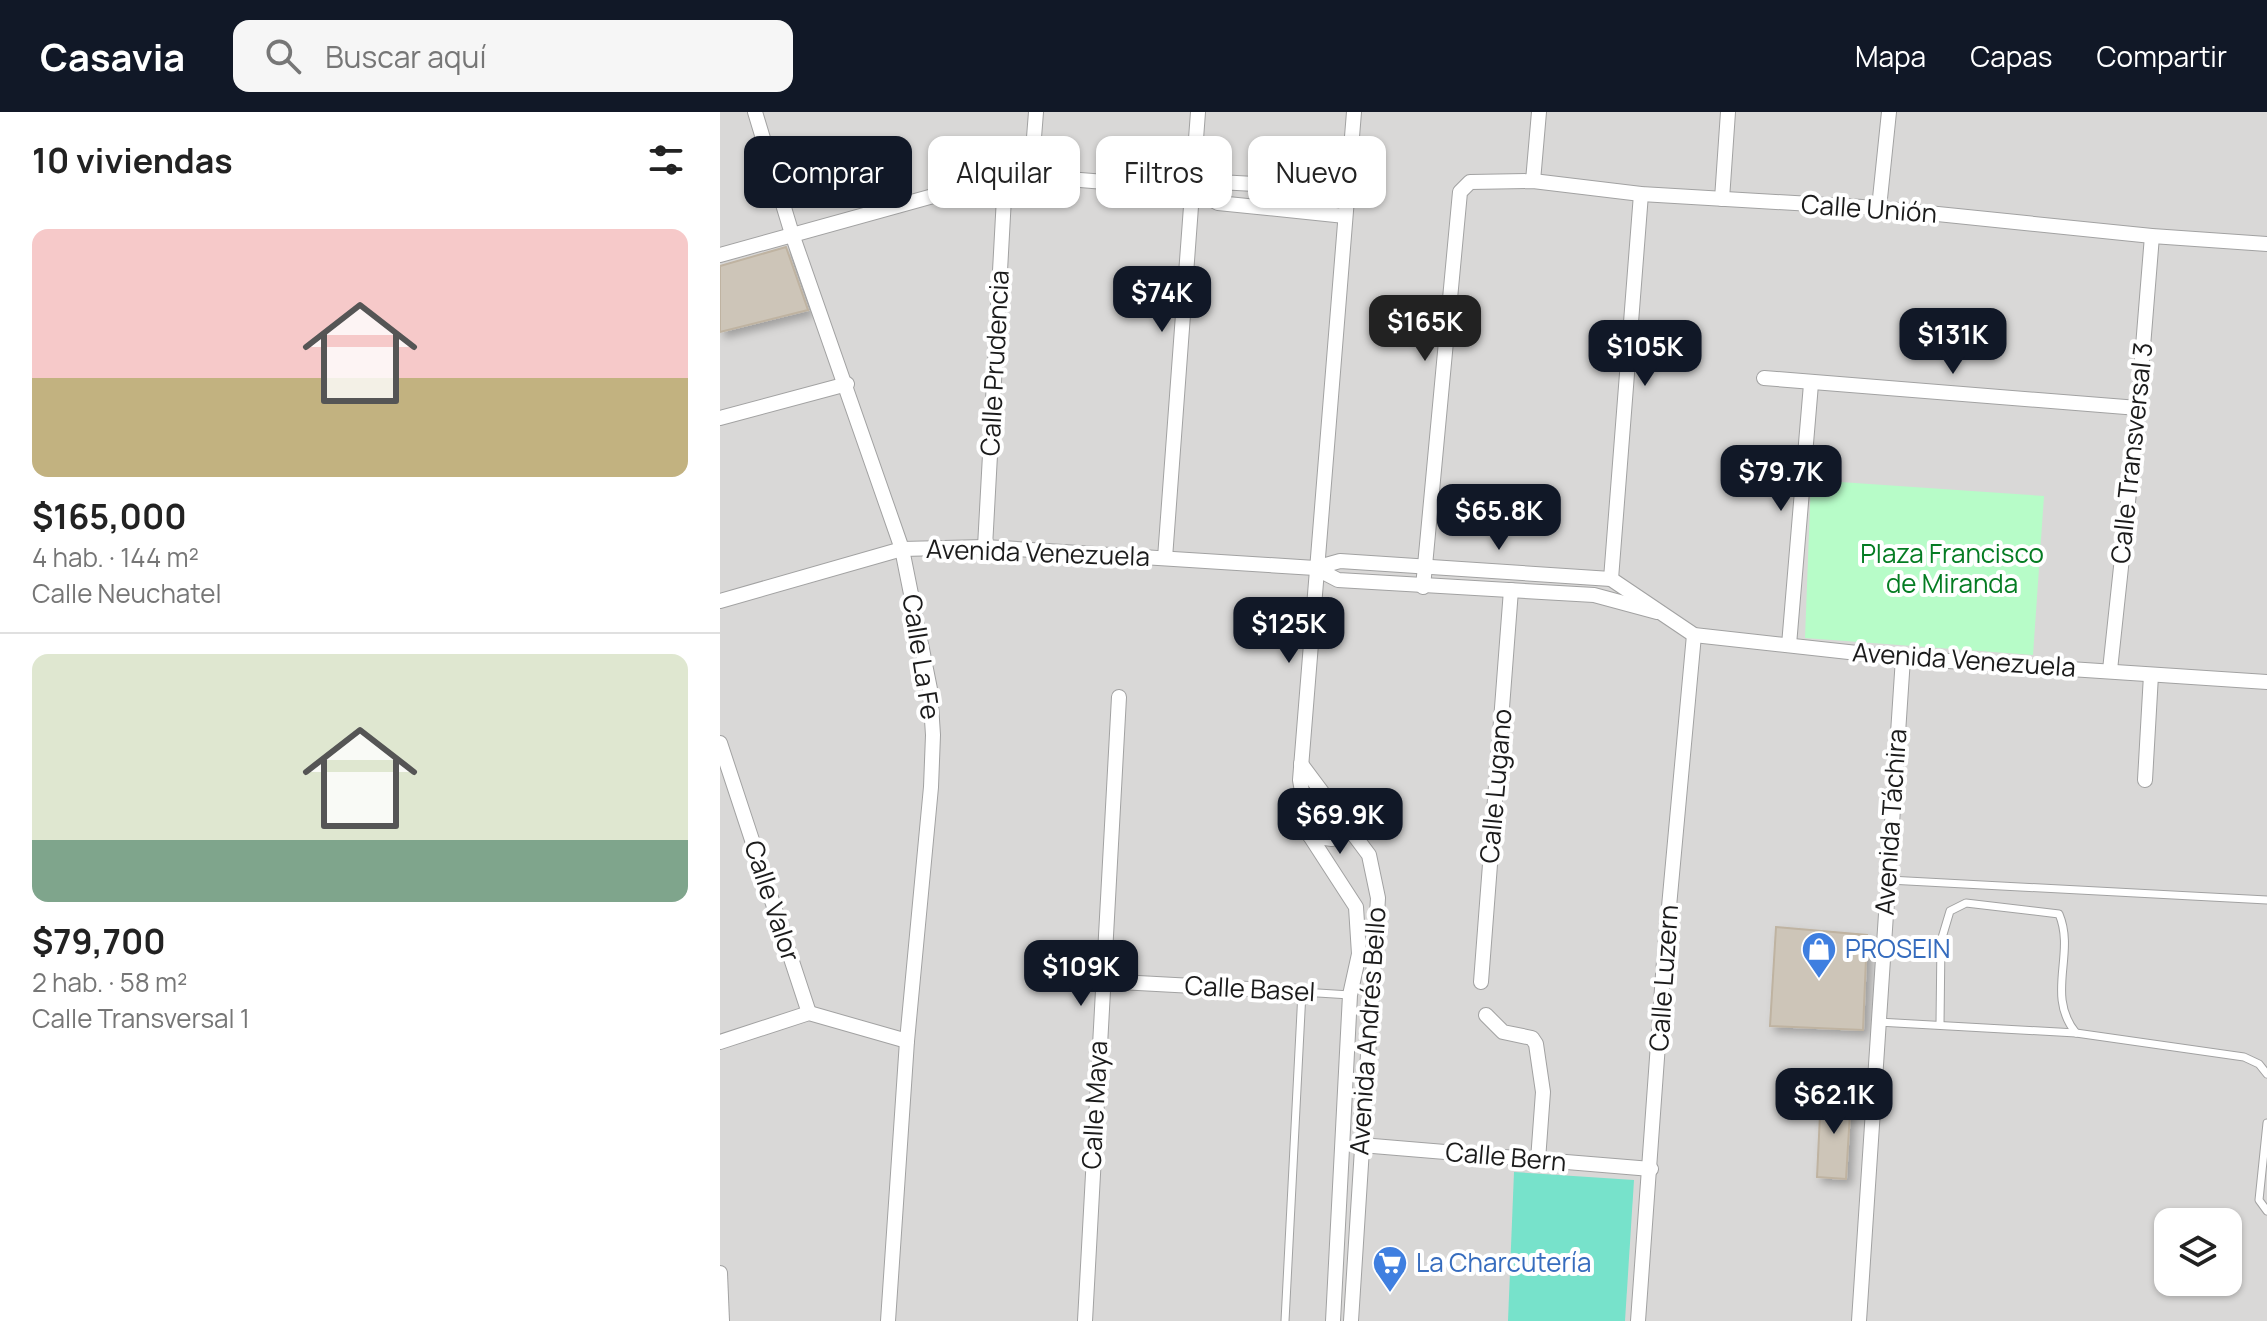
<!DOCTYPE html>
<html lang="es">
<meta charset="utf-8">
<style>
body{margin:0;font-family:Manrope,sans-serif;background:#f6f6f6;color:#222;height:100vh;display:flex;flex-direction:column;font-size:30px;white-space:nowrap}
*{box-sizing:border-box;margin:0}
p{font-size:26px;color:#767676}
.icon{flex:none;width:44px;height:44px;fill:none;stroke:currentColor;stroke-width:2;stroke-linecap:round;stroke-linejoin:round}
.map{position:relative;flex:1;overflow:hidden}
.details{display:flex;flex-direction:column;background:#fff;width:720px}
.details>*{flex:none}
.banner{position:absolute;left:24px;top:24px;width:760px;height:72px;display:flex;gap:16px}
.fabs{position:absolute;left:1434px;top:1096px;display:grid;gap:16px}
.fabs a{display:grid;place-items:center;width:88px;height:88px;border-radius:16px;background:#fff;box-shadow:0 2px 6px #0004;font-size:40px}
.price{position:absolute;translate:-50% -68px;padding:0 18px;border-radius:16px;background:#111827;color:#fff;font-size:26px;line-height:52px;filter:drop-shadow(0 2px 4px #0008)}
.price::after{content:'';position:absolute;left:50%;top:48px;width:24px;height:18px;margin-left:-12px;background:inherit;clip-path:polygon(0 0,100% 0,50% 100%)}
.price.selected{background:#222;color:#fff}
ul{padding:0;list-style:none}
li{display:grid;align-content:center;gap:16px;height:424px;padding:0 32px}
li+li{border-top:2px solid #e0e0e0}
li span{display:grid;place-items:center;height:248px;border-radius:16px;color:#555}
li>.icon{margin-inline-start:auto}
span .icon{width:144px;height:144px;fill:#fffc;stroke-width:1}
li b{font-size:34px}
h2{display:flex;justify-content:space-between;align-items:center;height:96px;padding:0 32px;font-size:34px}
.pill{padding:0 28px;border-radius:16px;background:#fff;box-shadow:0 2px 6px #0004;font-size:28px;line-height:72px}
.pill.selected{background:#111827;color:#fff}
header{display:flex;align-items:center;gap:48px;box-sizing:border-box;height:112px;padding:0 40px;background:#111827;color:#fff}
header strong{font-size:38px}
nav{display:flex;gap:44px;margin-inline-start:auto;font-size:28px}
.search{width:560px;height:72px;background:#f6f6f6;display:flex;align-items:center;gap:20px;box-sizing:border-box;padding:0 28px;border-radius:16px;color:#767676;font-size:30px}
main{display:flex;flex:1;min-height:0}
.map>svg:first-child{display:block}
.residential{fill:#d9d8d7;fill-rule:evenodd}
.park{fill:#b7fcc8}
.pitch{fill:#77e2cb}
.building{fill:#cdc5b8;stroke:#bfb3a1;stroke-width:2;filter:url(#shadow)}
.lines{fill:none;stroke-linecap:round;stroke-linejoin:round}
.lane-casing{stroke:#a2a2a2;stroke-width:9}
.street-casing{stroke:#a2a2a2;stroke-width:16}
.lane{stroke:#fff;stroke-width:7}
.street{stroke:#fff;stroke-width:14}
.labels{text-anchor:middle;stroke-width:8;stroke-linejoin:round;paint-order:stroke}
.street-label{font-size:26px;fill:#1b1b1b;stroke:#fff}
.park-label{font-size:26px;fill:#057c23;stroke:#fff}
.shop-label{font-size:26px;fill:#366cbe;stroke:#fff;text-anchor:start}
</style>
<header>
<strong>Casavia</strong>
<div class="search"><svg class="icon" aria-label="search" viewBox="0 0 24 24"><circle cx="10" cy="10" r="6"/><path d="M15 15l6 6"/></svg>Buscar aquí</div>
<nav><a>Mapa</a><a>Capas</a><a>Compartir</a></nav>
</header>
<main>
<section class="details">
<h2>10 viviendas<svg class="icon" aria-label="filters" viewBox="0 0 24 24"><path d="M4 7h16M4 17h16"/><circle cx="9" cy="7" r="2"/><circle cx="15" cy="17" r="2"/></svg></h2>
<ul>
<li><span style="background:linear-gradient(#f6c9c9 60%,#c2b280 0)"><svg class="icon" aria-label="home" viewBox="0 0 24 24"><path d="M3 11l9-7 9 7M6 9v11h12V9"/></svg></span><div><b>$165,000</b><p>4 hab. · 144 m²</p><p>Calle Neuchatel</p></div></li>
<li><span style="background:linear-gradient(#dfe7d0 75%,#7fa58c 0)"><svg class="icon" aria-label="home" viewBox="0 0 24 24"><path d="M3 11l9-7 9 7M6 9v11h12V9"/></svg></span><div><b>$79,700</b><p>2 hab. · 58 m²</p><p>Calle Transversal 1</p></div></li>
</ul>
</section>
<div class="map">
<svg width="1547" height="1209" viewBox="0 0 1547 1209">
<defs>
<filter id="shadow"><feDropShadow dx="5" dy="5" stdDeviation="4" flood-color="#0004"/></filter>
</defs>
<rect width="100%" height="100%" fill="#edebdf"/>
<!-- residential -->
<path class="residential" d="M0 0H1547V1209H0ZM1448 1110H1508V1170H1448Z"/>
<!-- park -->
<path class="park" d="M1091 368 1324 384 1313 543 1085 526Z"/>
<!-- pitch -->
<path class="pitch" d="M794 1060 914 1068 905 1209H788Z"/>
<!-- building -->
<g class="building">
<path d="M66 135 88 198 0 220V154Z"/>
<path d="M1056 815 1147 823 1143 918 1050 914Z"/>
<path d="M1101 982 1131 984 1126 1067 1097 1065Z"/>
</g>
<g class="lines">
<!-- lane casing -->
<g class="lane-casing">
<g id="lane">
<path d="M1169 768 1547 788"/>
<path d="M1158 910 1356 921 1524 945 1539 952 1547 962"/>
<path d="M1220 912 1221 829 1230 799 1246 791 1339 802C1356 842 1325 883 1356 921"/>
<path d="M1547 1011 1539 1088 1547 1099"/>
<path d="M565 1209 582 880 630 883"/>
</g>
</g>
<!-- street casing -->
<g class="street-casing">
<g id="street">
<path d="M35 0 72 122 182 437 210 577 213 623 211 675 187 929 168 1209"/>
<path d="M311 64 316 0"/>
<path d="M813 69 819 0"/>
<path d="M471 77 498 91 625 104"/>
<path d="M1002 87 1008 0"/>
<path d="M1159 96 1169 0"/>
<path d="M0 143 271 68 311 64 471 77 499 70 627 77"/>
<path d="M1044 266 1418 296"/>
<path d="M0 306 127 272"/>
<path d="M265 435 285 67"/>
<path d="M445 446 478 0"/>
<path d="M595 456 618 468 874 483 937 500"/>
<path d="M891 467 921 82"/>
<path d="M703 475 740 80 750 70 813 69 921 82 1159 96 1432 124 1547 132"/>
<path d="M0 489 182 437 265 435 595 456 620 449 891 467 974 523 1183 546 1547 570"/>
<path d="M1069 533 1091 272"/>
<path d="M1390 558 1418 296 1432 124"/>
<path d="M0 631 89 901"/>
<path d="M581 652 649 743 658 786 631 1209"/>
<path d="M1425 668 1431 563"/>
<path d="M590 724 612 727 622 710"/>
<path d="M381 869 582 880"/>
<path d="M761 870 791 478"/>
<path d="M766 903 783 920 812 926 816 932 823 980 818 1048"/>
<path d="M0 930 89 901 187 929"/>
<path d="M641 1033 931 1057"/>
<path d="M0 1161 2 1209"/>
<path d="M365 1209 399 585"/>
<path d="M613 1209 630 883 639 842 636 795 590 724 580 668 634 0"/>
<path d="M918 1209 944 849 974 523"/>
<path d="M1139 1209 1183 546"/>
</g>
</g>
<!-- lane -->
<use href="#lane" class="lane"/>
<!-- street -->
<use href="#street" class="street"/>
</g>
<!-- icons -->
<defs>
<g id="shop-pin" transform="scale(1.8)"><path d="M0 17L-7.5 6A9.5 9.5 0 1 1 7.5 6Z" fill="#3f7fe0" stroke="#fff"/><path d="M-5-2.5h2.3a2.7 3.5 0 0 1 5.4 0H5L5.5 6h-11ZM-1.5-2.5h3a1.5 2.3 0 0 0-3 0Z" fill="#fff"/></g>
<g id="supermarket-pin" transform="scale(1.8)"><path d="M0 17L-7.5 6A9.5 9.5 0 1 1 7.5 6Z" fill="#3f7fe0" stroke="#fff"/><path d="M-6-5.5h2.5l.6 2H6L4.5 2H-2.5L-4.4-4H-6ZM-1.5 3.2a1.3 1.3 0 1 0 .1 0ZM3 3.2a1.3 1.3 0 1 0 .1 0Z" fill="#fff"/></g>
</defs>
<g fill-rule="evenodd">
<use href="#shop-pin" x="1099" y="837"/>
<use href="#supermarket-pin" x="670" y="1151"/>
</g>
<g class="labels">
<!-- street labels -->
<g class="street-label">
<text transform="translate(1149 97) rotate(4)" y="9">Calle Unión</text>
<text transform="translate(275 251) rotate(-87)" y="9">Calle Prudencia</text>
<text transform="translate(1412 341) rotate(-84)" y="9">Calle Transversal 3</text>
<text transform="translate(318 441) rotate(2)" y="9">Avenida Venezuela</text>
<text transform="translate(201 545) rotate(81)" y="9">Calle La Fe</text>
<text transform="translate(1244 548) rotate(4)" y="9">Avenida Venezuela</text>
<text transform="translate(776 674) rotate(-85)" y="9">Calle Lugano</text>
<text transform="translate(1171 710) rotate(-86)" y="9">Avenida Táchira</text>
<text transform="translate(52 789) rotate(72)" y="9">Calle Valor</text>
<text transform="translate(944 866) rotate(-86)" y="9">Calle Luzern</text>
<text transform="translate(530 877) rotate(3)" y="9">Calle Basel</text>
<text transform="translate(648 919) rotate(-86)" y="9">Avenida Andrés Bello</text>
<text transform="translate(375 993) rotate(-87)" y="9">Calle Maya</text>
<text transform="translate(786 1045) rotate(5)" y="9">Calle Bern</text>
</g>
<!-- park labels -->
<g class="park-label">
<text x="1232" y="451">Plaza Francisco<tspan x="1232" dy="30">de Miranda</tspan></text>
</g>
<!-- shop labels -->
<g class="shop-label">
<text x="1125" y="846">PROSEIN</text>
<text x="696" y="1160">La Charcutería</text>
</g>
</g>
</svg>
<div class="fabs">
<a><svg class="icon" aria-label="layers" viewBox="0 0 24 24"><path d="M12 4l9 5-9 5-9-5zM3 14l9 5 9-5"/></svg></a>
</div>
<b class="price" style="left:442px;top:222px">$74K</b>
<b class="price selected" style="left:705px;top:251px">$165K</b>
<b class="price" style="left:1233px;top:264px">$131K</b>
<b class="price" style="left:925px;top:276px">$105K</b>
<b class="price" style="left:1061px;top:401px">$79.7K</b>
<b class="price" style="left:779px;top:440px">$65.8K</b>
<b class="price" style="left:569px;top:553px">$125K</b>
<b class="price" style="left:620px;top:744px">$69.9K</b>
<b class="price" style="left:361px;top:896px">$109K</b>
<b class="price" style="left:1114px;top:1024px">$62.1K</b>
<div class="banner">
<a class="pill selected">Comprar</a>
<a class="pill">Alquilar</a>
<a class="pill">Filtros</a>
<a class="pill">Nuevo</a>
</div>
</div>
</main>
